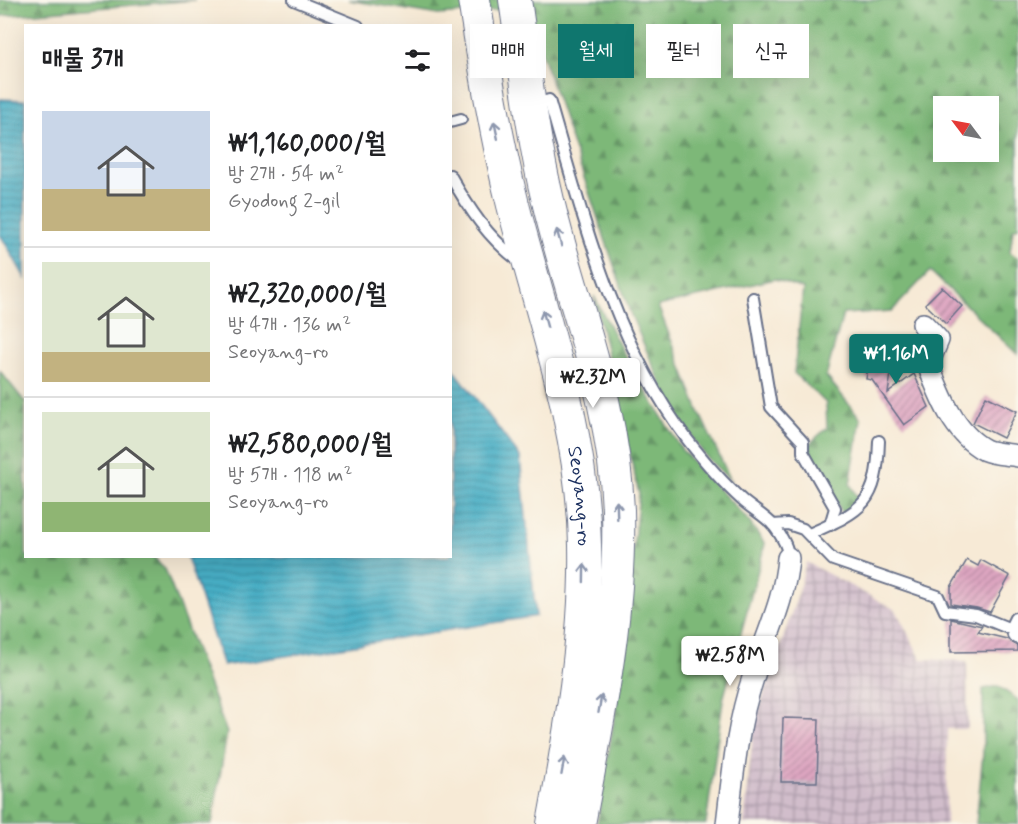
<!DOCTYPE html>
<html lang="ko">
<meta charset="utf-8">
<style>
body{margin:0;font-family:Mynerve,"Poor Story",sans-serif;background:#f6f6f6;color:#202124;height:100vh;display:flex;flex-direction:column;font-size:22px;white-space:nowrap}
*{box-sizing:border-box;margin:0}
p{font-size:20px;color:#757577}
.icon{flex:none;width:33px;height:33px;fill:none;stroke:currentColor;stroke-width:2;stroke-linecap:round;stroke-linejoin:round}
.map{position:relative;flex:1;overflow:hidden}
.details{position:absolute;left:24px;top:24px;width:428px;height:534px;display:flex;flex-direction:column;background:#fff;border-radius:0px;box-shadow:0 6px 24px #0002}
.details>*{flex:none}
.guide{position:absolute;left:470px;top:24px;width:458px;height:54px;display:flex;gap:12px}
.needle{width:39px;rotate:302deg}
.fabs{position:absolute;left:933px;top:96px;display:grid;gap:12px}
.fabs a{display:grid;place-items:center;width:66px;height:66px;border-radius:0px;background:#fff;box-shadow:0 6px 24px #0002;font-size:30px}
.price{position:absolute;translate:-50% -51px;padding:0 14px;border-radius:6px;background:#fff;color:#222;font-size:20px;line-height:39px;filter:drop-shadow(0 2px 3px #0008)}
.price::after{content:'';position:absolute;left:50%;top:36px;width:18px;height:14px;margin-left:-9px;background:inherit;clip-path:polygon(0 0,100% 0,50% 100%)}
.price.selected{background:#0f766e;color:#fff}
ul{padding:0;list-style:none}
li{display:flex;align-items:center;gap:18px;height:150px;padding:0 18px}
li+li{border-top:2px solid #e0e0e0}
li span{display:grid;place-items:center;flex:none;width:168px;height:120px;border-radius:0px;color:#555}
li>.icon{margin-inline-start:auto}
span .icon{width:72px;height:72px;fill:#fffc;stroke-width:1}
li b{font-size:26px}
h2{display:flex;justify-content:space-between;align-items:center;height:72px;padding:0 18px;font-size:26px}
.pill{padding:0 21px;border-radius:0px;background:#fff;box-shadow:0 6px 24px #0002;font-size:21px;line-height:54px}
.pill.selected{background:#0f766e;color:#fff}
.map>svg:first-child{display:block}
.industrial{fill:url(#industrial-grid)}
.forest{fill:url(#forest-firs);stroke:#4c746b;stroke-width:1.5;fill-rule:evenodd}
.water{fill:url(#water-rules);stroke:#306e92;stroke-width:1.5}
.building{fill:url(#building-hatch)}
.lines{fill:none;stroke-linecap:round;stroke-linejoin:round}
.lane-casing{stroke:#687088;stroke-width:14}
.street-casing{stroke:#687088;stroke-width:24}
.secondary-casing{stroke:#687088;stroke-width:34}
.lane{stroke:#fff;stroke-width:10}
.street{stroke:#fff;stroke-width:21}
.secondary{stroke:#fff;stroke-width:32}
.oneway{stroke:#8d97ae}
.labels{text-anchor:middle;stroke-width:5;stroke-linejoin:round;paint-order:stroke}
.street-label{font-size:20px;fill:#1b2f5e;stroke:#fbf7ec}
</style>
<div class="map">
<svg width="1018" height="824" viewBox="0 0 1018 824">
<defs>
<pattern id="industrial-grid" width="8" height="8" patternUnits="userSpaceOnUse" patternTransform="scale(1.5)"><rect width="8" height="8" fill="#d1bdcb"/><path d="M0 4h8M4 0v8" fill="none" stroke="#a99aa8"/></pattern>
<pattern id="forest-firs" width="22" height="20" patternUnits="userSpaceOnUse" patternTransform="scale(1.5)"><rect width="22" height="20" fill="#7db878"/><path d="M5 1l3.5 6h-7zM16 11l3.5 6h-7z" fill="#669666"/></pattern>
<pattern id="water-rules" width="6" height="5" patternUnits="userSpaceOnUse" patternTransform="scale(1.5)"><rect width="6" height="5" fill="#46aec5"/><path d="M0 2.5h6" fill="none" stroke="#3a8ea3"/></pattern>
<pattern id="building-hatch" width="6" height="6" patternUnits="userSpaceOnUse" patternTransform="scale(1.5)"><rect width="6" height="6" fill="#dea6c1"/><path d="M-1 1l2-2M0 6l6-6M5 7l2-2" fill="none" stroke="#b388a0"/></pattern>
</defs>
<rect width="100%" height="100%" fill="#fbf7ec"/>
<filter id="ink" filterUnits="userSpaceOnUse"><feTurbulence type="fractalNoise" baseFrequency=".0167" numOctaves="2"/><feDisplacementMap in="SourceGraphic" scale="12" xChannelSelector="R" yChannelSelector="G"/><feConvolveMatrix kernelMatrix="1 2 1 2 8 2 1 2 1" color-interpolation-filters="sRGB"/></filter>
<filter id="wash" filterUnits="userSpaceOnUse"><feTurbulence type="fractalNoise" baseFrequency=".008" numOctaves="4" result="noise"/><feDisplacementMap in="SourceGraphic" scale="24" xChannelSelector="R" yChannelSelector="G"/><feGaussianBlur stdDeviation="1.35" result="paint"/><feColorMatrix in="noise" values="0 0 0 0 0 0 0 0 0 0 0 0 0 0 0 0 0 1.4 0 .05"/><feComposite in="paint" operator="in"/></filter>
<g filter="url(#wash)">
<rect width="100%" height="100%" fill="#f7ead6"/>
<!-- industrial -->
<path class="industrial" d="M806 562 896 610 921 659 967 661 968 729H947L946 824H744L754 724 797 597Z"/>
<!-- forest -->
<g class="forest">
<path d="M0 0H195L0 16Z"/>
<path d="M349 0H1018V227L1013 230 1010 252 1018 258V355L930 271 892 311 843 314 826 376 861 419 850 484 859 501 842 513 810 453V443L827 428 826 403 794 373 803 289 775 279 658 306 700 414 731 481 707 458 673 411 631 315 526 8 438 15ZM944 106H988V152H944Z"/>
<path d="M594 296 627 360 682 450 747 519 765 544 723 700 706 824H597L615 714 639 494Z"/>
<path d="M0 371 25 402 26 556 154 557 165 569 227 733 212 824H0Z"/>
<path d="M998 686 1018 700V824H976L983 753V689Z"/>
</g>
<!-- water -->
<g class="water">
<path d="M0 99 25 100V278L0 234Z"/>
<path d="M450 364 520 457 536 616 223 666 187 557 450 556Z"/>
</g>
<g id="blocks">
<!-- building -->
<g class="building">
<path d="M942 287 962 306 946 324 925 304Z"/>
<path d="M872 344 895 348 888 393 914 374 929 407 904 425 872 380 866 379Z"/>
<path d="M986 396 1017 411 1003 438 973 423Z"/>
<path d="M967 560 978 566 981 560 1010 576 990 612 977 608 951 604V587Z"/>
<path d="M951 619 982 626 978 632 1007 639 1018 646V651L951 652Z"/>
<path d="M783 718 819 719 817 782H781Z"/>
</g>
</g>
</g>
<g filter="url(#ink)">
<use href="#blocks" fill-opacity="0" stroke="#687088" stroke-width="1.5"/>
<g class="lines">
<!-- lane casing -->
<g class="lane-casing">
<g id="lane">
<path d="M294 0 358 26"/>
<path d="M534 104 549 100C583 216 613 341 687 439 704 461 722 482 742 500 752 509 765 516 774 526 780 534 789 548 788 558"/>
<path d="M450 122 461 119"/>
<path d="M450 175C469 209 488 238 520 262"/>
<path d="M753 298 771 407 803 442V452L835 508 830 525"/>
<path d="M773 525 788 524 803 529 833 560 938 596 945 611 976 615 1018 632"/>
<path d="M809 534C864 510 877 503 879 441"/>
<path d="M1010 628 1015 618H1018"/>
</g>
</g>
<!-- street casing -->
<g class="street-casing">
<g id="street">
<path d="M923 324 938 340 928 364C939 394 954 434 985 450 994 454 1008 454 1018 456"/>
<path d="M1018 632V633"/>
<path d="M727 824C733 774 737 725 753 678 765 638 785 600 788 558"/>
</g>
</g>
<!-- secondary casing -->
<g class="secondary-casing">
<g id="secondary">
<path id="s1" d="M474 0C485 69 496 137 513 205 542 317 583 428 585 545 587 639 570 732 553 824"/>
<path d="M515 0C525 67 532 135 548 201 573 307 614 398 618 510 621 615 598 721 579 824"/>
</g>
</g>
<!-- lane -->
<use href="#lane" class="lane"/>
<!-- street -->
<use href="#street" class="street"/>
<!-- secondary -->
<use href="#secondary" class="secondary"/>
</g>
<!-- one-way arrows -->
<defs><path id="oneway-shaft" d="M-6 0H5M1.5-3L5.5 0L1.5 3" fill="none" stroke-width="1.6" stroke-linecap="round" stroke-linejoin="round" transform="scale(1.5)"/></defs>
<g class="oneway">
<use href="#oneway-shaft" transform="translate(496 130) rotate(-102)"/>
<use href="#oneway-shaft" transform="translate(559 238) rotate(-106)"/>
<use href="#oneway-shaft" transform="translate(545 319) rotate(-105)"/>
<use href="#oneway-shaft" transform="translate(617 510) rotate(-92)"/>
<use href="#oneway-shaft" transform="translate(584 573) rotate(-89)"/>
<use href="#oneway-shaft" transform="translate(600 704) rotate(-80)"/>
<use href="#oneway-shaft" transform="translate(563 766) rotate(-80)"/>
</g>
</g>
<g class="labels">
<!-- street labels -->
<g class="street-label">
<text dy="7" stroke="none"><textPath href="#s1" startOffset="508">Seoyang-ro</textPath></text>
</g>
</g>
</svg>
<div class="fabs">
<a><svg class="needle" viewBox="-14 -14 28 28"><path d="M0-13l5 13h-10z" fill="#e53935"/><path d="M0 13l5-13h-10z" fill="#757577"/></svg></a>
</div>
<b class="price selected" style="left:896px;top:385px">₩1.16M</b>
<b class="price" style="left:593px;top:409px">₩2.32M</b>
<b class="price" style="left:730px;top:687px">₩2.58M</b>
<div class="guide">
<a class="pill">매매</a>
<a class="pill selected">월세</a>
<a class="pill">필터</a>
<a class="pill">신규</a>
</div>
<section class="details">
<h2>매물 3개<svg class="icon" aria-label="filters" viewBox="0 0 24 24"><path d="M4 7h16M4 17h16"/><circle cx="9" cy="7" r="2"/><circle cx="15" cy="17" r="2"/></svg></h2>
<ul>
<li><span style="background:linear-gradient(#c9d6e8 65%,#c2b280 0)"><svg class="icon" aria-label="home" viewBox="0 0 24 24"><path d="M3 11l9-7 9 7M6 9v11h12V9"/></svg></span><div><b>₩1,160,000/월</b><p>방 2개 · 54 m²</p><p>Gyodong 2-gil</p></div></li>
<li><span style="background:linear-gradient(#dfe7d0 75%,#c2b280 0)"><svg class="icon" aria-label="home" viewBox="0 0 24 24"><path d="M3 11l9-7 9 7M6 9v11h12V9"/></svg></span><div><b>₩2,320,000/월</b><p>방 4개 · 136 m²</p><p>Seoyang-ro</p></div></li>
<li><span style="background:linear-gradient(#dfe7d0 75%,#8fb573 0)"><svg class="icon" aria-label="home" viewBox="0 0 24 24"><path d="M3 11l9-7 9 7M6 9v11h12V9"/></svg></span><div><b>₩2,580,000/월</b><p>방 5개 · 118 m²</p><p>Seoyang-ro</p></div></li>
</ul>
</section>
</div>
